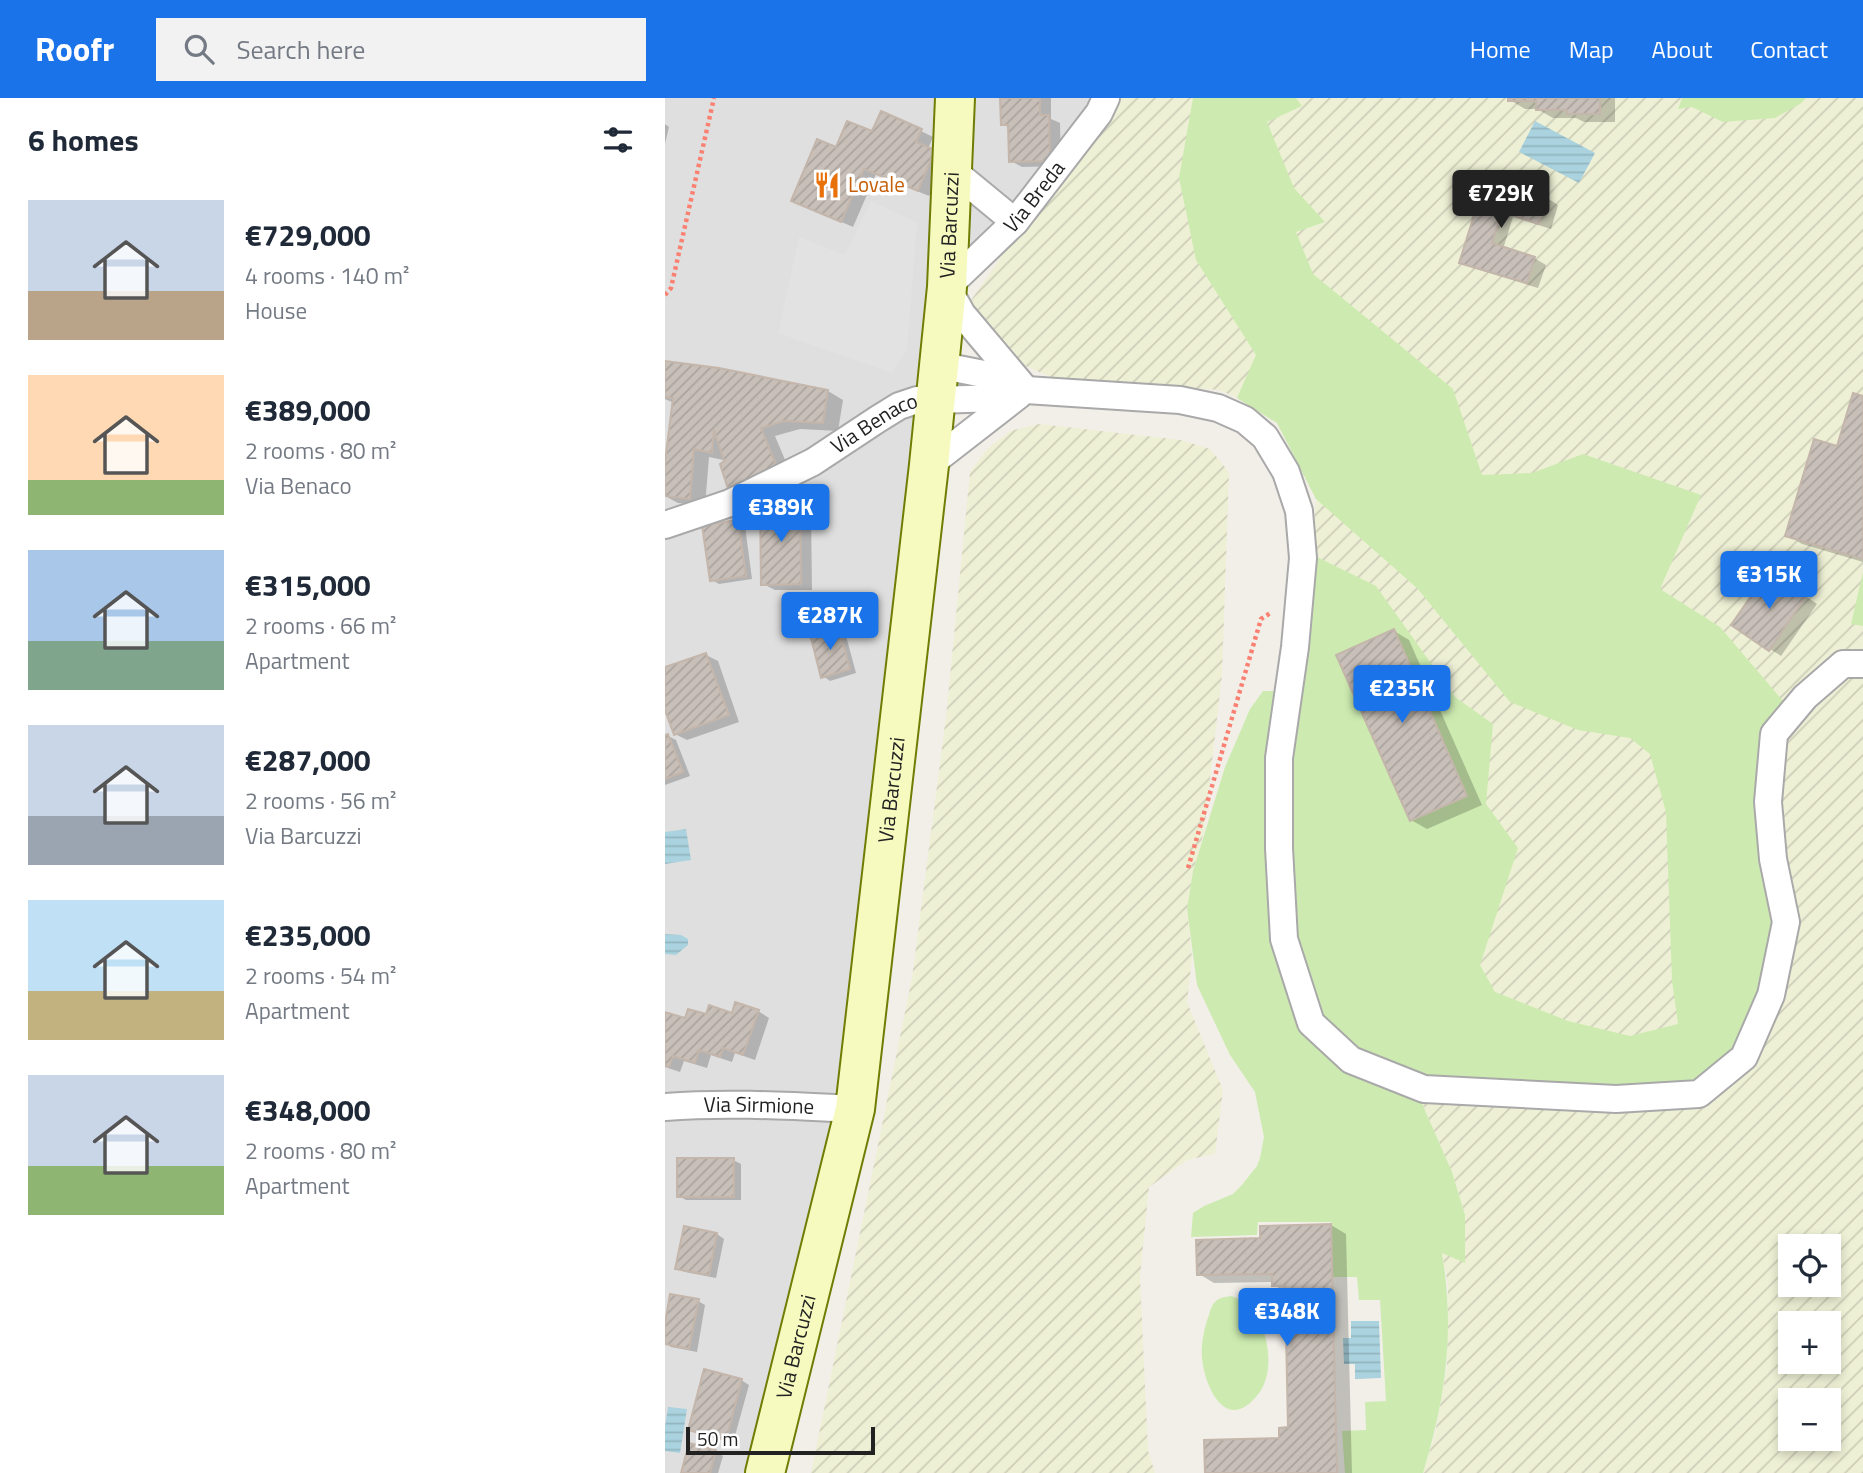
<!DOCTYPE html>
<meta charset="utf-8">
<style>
body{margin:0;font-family:"Titillium Web",sans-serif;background:#f2f2f3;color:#1f2937;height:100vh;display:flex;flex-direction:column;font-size:26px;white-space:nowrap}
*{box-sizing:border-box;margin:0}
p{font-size:23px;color:#747a83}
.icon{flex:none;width:38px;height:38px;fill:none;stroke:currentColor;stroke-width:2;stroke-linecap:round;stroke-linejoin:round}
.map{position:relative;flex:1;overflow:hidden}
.details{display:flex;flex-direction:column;background:#fff;width:665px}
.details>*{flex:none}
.tools{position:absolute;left:1113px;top:1136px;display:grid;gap:14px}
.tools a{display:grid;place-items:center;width:63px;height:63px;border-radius:0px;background:#fff;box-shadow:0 4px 10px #0003;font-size:35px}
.scale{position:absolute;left:21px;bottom:18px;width:189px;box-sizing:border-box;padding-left:7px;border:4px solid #222;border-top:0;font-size:19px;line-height:24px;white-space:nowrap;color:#222;-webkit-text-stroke:5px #fff;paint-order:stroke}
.price{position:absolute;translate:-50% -60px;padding:0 16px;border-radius:7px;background:#1a73e8;color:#fff;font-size:23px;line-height:46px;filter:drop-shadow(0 2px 4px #0008)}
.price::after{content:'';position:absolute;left:50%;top:42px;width:21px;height:16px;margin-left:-10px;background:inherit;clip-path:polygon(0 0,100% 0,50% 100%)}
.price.on{background:#222;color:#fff}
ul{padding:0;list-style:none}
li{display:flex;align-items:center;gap:21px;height:175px;padding:0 28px}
li span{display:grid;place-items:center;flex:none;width:196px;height:140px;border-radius:0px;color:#555}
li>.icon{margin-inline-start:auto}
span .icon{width:84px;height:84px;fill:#fffc;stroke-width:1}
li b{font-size:30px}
h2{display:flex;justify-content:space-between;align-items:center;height:84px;padding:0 28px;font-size:30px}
header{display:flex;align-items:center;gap:42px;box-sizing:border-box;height:98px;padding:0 35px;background:#1a73e8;color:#fff}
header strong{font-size:33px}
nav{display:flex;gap:38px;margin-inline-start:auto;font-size:24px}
.search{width:490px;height:63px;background:#f2f2f3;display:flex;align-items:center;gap:18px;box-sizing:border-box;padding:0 24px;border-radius:0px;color:#747a83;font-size:26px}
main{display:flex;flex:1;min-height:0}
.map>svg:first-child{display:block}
.residential{fill:#e0dfdf}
.farmland{fill:url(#farmland-furrows);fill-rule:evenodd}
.grass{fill:#cdebb0}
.parking{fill:#e2e2e2}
.water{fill:url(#water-rules)}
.shadow{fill:#0003}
.building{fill:url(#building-hatch);stroke:#c4b6ab;stroke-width:2}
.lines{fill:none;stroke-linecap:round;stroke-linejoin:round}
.street-casing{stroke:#a9a9a9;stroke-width:30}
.secondary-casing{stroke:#707d05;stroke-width:42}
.path{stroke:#fa8072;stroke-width:4.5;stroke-dasharray:3.5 3.5;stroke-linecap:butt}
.street{stroke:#fff;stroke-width:26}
.secondary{stroke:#f7fabf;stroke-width:38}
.labels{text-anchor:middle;stroke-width:7;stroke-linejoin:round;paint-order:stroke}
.food-label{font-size:21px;fill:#c56008;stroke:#fff;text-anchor:start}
.street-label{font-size:21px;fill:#222;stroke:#fff}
</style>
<header>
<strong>Roofr</strong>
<div class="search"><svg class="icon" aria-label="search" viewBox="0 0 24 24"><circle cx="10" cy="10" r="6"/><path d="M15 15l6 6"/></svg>Search here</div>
<nav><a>Home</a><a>Map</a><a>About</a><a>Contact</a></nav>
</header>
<main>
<section class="details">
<h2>6 homes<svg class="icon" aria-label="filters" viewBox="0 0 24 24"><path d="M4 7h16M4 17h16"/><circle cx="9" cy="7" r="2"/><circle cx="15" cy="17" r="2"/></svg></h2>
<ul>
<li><span style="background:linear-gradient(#c9d6e8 65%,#b9a48a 0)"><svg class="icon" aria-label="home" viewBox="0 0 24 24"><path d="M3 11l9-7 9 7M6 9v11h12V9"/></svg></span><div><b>€729,000</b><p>4 rooms · 140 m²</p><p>House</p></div></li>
<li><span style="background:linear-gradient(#ffd9b3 75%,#8fb573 0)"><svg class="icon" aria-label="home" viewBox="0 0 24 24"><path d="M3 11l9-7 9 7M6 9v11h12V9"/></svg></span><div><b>€389,000</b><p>2 rooms · 80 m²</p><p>Via Benaco</p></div></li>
<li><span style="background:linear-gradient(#a9c7e8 65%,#7fa58c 0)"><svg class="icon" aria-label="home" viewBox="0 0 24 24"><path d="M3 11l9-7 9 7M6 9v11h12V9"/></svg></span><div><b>€315,000</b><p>2 rooms · 66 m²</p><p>Apartment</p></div></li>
<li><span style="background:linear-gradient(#c9d6e8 65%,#9aa5b1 0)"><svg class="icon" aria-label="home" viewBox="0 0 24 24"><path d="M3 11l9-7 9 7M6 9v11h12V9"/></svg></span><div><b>€287,000</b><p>2 rooms · 56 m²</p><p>Via Barcuzzi</p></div></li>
<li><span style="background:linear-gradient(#bfe0f5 65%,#c2b280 0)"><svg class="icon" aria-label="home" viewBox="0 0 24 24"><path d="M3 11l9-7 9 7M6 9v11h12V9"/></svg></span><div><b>€235,000</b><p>2 rooms · 54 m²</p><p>Apartment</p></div></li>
<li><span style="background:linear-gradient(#c9d6e8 65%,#8fb573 0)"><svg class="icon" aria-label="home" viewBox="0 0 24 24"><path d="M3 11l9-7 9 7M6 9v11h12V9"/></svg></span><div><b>€348,000</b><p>2 rooms · 80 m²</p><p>Apartment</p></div></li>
</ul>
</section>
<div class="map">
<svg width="1198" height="1375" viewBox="0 0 1198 1375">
<defs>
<pattern id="farmland-furrows" width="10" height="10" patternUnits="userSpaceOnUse" patternTransform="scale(1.75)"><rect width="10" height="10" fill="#eef0d5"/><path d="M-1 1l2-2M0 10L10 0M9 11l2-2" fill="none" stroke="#ccceb7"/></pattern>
<pattern id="water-rules" width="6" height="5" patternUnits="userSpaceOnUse" patternTransform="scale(1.75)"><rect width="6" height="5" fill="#aad3df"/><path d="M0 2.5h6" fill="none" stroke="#92b5bf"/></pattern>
<pattern id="building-hatch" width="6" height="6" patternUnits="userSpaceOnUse" patternTransform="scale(1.75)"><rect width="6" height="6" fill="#c7bfb8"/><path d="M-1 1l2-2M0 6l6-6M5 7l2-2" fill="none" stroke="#aba49e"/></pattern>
</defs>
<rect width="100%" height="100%" fill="#f2efe9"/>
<!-- residential -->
<path class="residential" d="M0 0H435L427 19 267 199 184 997 91 1375H0Z"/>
<!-- farmland -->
<g class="farmland">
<path d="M453 0H1198V555L1164 559 1118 603 1100 637 1073 957 753 982 646 456 651 401 612 325 572 300 554 292 386 279 351 264 302 208 361 123Z"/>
<path d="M374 326 516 342 545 351 564 374 557 577 539 734 528 773 522 811 527 860 522 904 558 992 550 1056 522 1062 484 1089 475 1179 483 1353 490 1375H146L247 880 281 619 305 374 322 351 345 333Z"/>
<path d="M1198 570V1375H758L770 1336 782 1269 783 1187 777 1155 800 1164V1117L787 1074 752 994 1033 1003 1112 638 1143 601ZM1125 1148H1164V1186H1125ZM1125 1225H1164V1264H1125ZM1125 1302H1164V1340H1125Z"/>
</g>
<!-- grass -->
<g class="grass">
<path d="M528 0H631L637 8 602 24 629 90 660 124 631 134 648 176 788 291 817 377 867 375 918 356 1036 397 995 491 1055 529 1118 603 1100 637 1113 824 1099 899 1073 957 1032 990 946 995 753 982 691 953 654 913 627 832 624 658 646 456 711 488 790 599 828 626 821 706 853 750 815 867 830 894 903 923 965 938 1013 926 1007 883 1001 714 985 656 965 640 913 632 845 604 752 490 651 401 612 325 572 300 591 257 531 162 514 80Z"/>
<path d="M1017 0H1141L1135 6 1110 20 1058 24 1027 9 1013 11Z"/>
<path d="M1198 474V528L1186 526Z"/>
<path d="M598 593H619L607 680 644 931 752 994 787 1074 800 1117V1165L777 1155C790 1234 781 1299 758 1375H680L677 1333 701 1332 700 1304 721 1303 715 1202H694L692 1179H668L666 1124H593L592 1137 526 1139 528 1115 539 1108 568 1096 576 1088 592 1068 595 1060 599 1039 590 994 565 957 532 887 522 811 528 773 560 669 585 611Z"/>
<path d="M566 1198C601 1207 614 1269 594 1295 563 1337 540 1292 537 1260 536 1246 539 1230 544 1217 545 1213 547 1206 551 1203 555 1199 561 1199 566 1198Z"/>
</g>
<!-- parking -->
<path class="parking" d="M206 103 252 125 242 252 227 275 113 235 134 139 180 157Z"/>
<!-- water -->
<g class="water">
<path d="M870 23 930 55 914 85 854 54Z"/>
<path d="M21 731 26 762 0 766V734Z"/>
<path d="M0 836 16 837 23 841V847L11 857 0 856Z"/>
<path d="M686 1223H714L716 1280 690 1281V1266H679L678 1240H686Z"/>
<path d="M3 1309 22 1311 15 1355 0 1353V1328Z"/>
</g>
<!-- shadow -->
<g class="shadow">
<path d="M337 0H386V21L395 25 396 68 357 69 346 63 345 30 337 26Z"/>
<path d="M845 0H950V24H919L911 20H888L872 11H860L845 2Z"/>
<path d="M0 26 4 29 0 46Z"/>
<path d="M256 33 268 39 263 51 281 61 264 98 211 76 188 129 140 108 172 51Z"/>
<path d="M822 82 882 100 893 107 886 131 848 119 838 151 869 160 881 167 873 190 808 170 796 164Z"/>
<path d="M0 265 163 293 178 302 173 333 135 331 110 338 129 383 63 363 44 359 40 408 13 405 0 398V379L9 305 0 301Z"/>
<path d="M1189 298 1198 300V464L1137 446 1122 437 1173 351Z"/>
<path d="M135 406 146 413 147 492H110L98 486Z"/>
<path d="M72 424 80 428 87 481 54 486 47 482Z"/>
<path d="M1116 481 1152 506 1116 558 1105 551Z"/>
<path d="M173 530 180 534 191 575 165 583 158 578Z"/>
<path d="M729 533 744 542 817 707 762 731 746 722Z"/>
<path d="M41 557 53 563 74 624 22 642 10 636 0 607V571Z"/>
<path d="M3 638 11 642 25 678 0 687V639Z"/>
<path d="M93 913 104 920 90 962 70 955 67 964 46 957 42 970 19 963 15 974 0 969V917L21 922 42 918Z"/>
<path d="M68 1062 76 1066V1102H21L14 1098Z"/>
<path d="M666 1127 681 1136 687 1375H542L616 1342 625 1331 622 1195 609 1187V1184L549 1185 534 1176 597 1142Z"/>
<path d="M20 1131 52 1136 59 1141 51 1180 20 1174 12 1170Z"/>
<path d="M33 1203 40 1207 32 1254 6 1249 0 1245V1235Z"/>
<path d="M76 1282 84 1287 68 1345 32 1335 25 1331Z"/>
<path d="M25 1347 51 1354 58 1358 53 1375H18Z"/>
</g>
<!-- building -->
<g class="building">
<path d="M335 0H375V17H384L385 63 344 64 343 27H336Z"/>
<path d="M843 0H935V16H902V12H871V3H843Z"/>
<path d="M216 13 257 31 251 44 270 52 253 93 199 71 176 124 126 103 152 41 171 49 182 23 207 33Z"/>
<path d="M821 79 883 98 874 126 837 114 827 145 870 159 862 185 794 165Z"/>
<path d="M0 263 54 270 163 292 158 325 119 323 96 330 114 374 65 397 55 366 59 363 49 332 47 355 29 351 25 401 0 398V364L8 300 0 299Z"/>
<path d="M1188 295 1198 298V461L1120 438 1149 341 1172 348Z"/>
<path d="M135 404 136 486 96 487 95 405Z"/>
<path d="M73 422 81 478 45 483 37 427Z"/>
<path d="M1104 472 1141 498 1104 553 1066 527Z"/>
<path d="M173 528 185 571 156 580 145 536Z"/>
<path d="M729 531 802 698 745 723 671 557Z"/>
<path d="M41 555 64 617 9 637 0 612V569Z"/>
<path d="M3 636 18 674 0 681V637Z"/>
<path d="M70 904 94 912 78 957 58 950 55 959 34 952 30 965 8 958 4 969 0 967V914L20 920 23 911 41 916 44 907 67 915Z"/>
<rect x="12" y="1060" width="57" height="39"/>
<path d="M666 1126 672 1375H540L539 1342 614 1340V1330L623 1329 620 1188H607V1176L532 1177 531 1142 595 1140V1128Z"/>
<path d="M19 1128 52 1135 44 1177 10 1171Z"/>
<path d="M5 1196 34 1201 24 1251 0 1246V1225Z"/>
<path d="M39 1271 77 1281 61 1342 23 1332Z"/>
<path d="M24 1345 51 1352 45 1375H16Z"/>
</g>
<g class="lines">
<!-- street casing -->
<g class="street-casing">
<g id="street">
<path d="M287 72 350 124"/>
<path d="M273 267 334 279 356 289"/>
<path id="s1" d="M361 292 297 216 282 189 350 124 434 15 441 0"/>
<path d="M264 367 354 297"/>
<path id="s2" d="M0 427 65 405 148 364 213 321 234 308 252 302H270L334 300 361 292 515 302 553 310 580 322 600 339 621 374 634 413 638 460 630 549 614 660V750L619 841 646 925 686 962 759 991 951 1001 1034 996 1079 959 1106 897 1121 824 1108 761 1103 704 1109 636 1140 599 1178 566H1198"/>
<path id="s3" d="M0 1009C63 1004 126 1008 190 1011"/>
</g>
</g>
<!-- secondary casing -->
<g class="secondary-casing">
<g id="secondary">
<path id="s4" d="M100 1375 190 1011 264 367 282 189 290 0"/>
</g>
</g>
<!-- path -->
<g class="path">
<path d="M0 197 6 190 49 0"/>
<path d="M523 770 596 521 607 514"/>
</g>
<!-- street -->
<use href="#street" class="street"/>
<!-- secondary -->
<use href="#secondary" class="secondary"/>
</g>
<!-- icons -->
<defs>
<g id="restaurant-bare" transform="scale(2.1)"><path d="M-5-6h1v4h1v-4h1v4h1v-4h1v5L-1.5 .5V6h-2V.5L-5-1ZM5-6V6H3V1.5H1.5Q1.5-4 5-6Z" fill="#e8710a" stroke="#fff" stroke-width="2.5" paint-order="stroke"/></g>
</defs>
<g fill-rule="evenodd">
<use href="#restaurant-bare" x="162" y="87"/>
</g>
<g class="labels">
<!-- food labels -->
<g class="food-label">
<text x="183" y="94">Lovale</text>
</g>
<!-- street labels -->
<g class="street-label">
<text dy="7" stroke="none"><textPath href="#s1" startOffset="256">Via Breda</textPath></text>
<text dy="7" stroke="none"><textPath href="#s4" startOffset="1264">Via Barcuzzi</textPath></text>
<text dy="7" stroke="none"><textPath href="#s2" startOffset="234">Via Benaco</textPath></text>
<text dy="7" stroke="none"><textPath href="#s4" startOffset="696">Via Barcuzzi</textPath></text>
<text dy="7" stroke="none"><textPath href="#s3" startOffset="94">Via Sirmione</textPath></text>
<text dy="7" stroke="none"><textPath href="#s4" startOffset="130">Via Barcuzzi</textPath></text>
</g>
</g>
</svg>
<div class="tools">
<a><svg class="icon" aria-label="locate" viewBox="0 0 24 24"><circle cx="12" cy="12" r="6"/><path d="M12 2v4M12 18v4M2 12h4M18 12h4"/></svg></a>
<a>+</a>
<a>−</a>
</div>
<div class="scale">50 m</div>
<b class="price on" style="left:836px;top:132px">€729K</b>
<b class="price" style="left:116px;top:446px">€389K</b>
<b class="price" style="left:1104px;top:513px">€315K</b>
<b class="price" style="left:165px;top:554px">€287K</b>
<b class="price" style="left:737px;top:627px">€235K</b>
<b class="price" style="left:622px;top:1250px">€348K</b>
</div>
</main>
